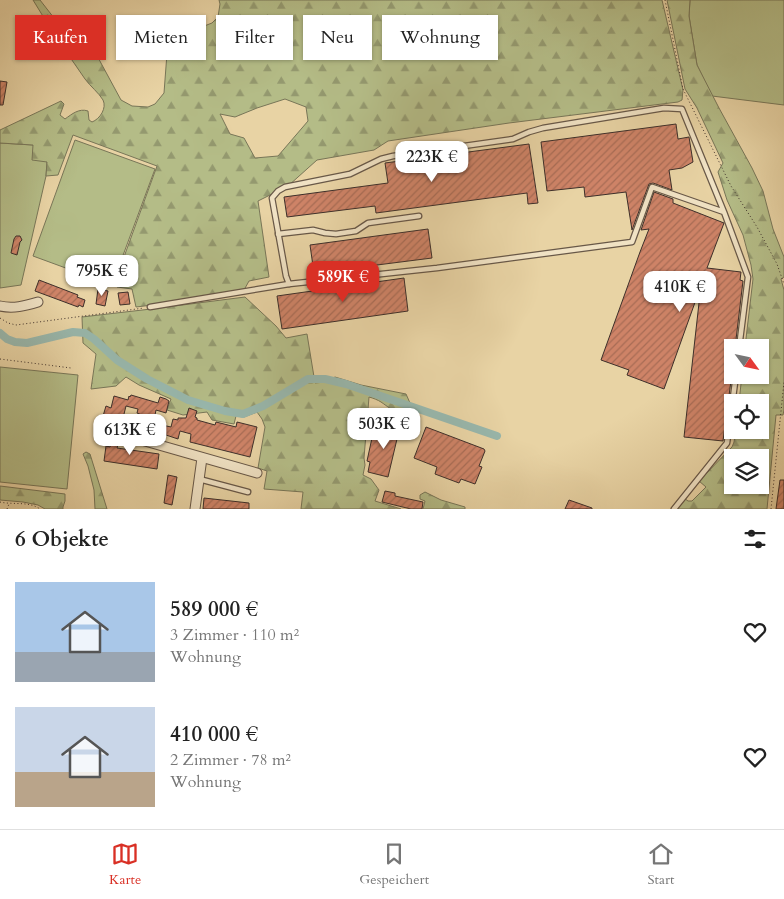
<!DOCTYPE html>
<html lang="de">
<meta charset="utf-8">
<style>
body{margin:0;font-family:Cardo,serif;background:#f2f2f2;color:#222;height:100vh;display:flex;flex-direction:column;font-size:19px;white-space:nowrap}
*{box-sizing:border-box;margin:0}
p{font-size:16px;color:#767676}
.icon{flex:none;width:28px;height:28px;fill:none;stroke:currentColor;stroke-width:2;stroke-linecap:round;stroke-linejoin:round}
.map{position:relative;height:509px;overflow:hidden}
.details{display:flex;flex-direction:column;background:#fff;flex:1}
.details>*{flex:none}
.hud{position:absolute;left:15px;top:15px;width:500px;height:45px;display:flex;gap:10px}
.needle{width:32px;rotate:123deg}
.fabs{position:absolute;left:724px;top:339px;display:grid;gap:10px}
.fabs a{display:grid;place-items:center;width:45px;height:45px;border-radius:0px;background:#fff;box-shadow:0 1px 4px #0004;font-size:25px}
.price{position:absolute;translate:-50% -42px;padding:0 11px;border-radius:10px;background:#fff;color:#222;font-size:16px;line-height:32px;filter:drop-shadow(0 1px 2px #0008)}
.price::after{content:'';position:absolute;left:50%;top:30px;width:15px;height:11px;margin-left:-8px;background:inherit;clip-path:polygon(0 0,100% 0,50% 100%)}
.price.on{background:#d93025;color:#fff}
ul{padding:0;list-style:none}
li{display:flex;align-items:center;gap:15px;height:125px;padding:0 15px}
li span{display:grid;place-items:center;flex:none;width:140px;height:100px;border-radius:0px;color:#555}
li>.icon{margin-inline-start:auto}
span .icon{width:60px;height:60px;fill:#fffc;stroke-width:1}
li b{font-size:21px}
h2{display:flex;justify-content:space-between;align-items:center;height:60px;padding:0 15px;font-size:21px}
.pill{padding:0 18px;border-radius:0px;background:#fff;box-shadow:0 1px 4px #0004;font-size:18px;line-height:45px}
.pill.on{background:#d93025;color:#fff}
.tabs{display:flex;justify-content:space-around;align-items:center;height:70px;border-top:1px solid #e0e0e0;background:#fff;font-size:14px;color:#767676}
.tabs a{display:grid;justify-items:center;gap:2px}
.tabs .on{color:#d93025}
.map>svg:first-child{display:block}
.green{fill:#b4bc87;stroke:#787658}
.forest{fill:url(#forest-firs);stroke:#787658;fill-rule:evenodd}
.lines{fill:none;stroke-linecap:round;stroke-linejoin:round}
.canal{stroke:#98b7ac;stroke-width:8}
.building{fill:url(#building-hatch);stroke:#3d2f2a}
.lane-casing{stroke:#685848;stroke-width:7}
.street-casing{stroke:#685848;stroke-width:11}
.path{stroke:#3d2f2a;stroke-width:1;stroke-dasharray:1 2.5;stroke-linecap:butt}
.lane{stroke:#f0e2c4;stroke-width:4.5}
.street{stroke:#f0e2c4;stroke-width:9}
</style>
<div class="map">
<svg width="784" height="509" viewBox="0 0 784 509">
<defs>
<pattern id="forest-firs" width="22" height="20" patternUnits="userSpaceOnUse" patternTransform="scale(1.25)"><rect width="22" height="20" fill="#b4bc87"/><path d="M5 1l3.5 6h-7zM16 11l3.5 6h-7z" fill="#94996f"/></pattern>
<pattern id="building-hatch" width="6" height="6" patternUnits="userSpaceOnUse" patternTransform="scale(1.25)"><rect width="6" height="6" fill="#ce8367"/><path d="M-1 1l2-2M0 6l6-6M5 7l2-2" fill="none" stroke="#a86c55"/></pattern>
</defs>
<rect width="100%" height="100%" fill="#e8d3a4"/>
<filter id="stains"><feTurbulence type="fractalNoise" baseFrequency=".004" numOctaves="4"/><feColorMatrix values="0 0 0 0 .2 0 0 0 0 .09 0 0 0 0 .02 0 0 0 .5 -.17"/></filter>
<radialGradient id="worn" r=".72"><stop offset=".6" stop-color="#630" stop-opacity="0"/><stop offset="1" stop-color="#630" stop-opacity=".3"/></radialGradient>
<!-- green -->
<g class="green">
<path d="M690 0H784V105L712 96 697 65 689 16Z"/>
<path d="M75 140 155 169 112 285 33 256Z"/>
<path d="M0 143 33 145 47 162 46 176 21 285 0 288Z"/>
<path d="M0 367 78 375 67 489 0 482Z"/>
</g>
<!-- forest -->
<g class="forest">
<path d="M33 0H40L54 18 78 46H87L95 52 121 100 132 106 148 107 155 104 164 93 168 40 212 23 218 17 220 4 219 0H662L683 90 682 100 678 102 509 123 388 141 374 150 317 160 288 186 258 201 269 277 249 281 244 290V294L136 307 132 289 117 287 116 279 157 166 73 135 58 175 46 176 47 162 32 160 33 145 0 143V130L61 101 64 104 60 115 65 119C72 114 79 108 88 111L89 120 92 122C100 119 107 108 103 100 99 93 90 86 85 79 67 53 49 27 33 0ZM285 99 306 107 308 121 278 156 255 158 244 138 230 134 220 114 235 117 257 108Z"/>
<path d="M667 0H690L689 16 697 65 719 108 752 168 763 191 773 229 784 257V277L781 279 784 290V410L783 415H776L767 509H677L684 498 688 501H692L706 487 699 481 732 447 734 442 736 430H760V402H739L742 375H760V348L745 347 753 279 751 265 743 235 727 200 718 172 723 163 697 108 685 89ZM732 458H760V485H732Z"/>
<path d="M245 297 276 326 286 338 307 334 315 383 325 382 335 377 361 385 406 394 410 403C398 418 393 410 381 402 378 400 373 398 369 397L364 458 365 465 363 475 371 479 379 490 375 501 401 509H301L303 492 264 489 267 471 258 468 265 427 262 419 257 412 244 417 236 416 234 424 212 420 207 412 183 415 167 410 171 399 139 385 126 377 116 386 91 389 96 354 83 343 82 317 151 309Z"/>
<path d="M86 452 90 454 107 509H95L94 490 88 466 83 454Z"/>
<path d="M0 486 65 494V501L63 507V509H45L38 505 23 502 0 500Z"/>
<path d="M425 492 441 500 465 507V509H423L425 501 420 499V495Z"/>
</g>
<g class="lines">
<!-- canal -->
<path class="canal" d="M0 333 7 339 15 342 27 343 73 332 85 333 94 339 117 360 147 379 188 400 225 411 243 414 263 406 308 379H325L346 384 497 436"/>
</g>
<!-- building -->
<g class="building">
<path d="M0 81 7 82 3 105H0Z"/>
<path d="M676 124 678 139 689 137 693 162 682 168 669 170 672 190 653 183 649 184 632 230 626 192 585 197 584 187 547 191 541 142Z"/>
<path d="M529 144 538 203 528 204 527 193 376 213 375 206 287 217 284 197 388 183 385 163Z"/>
<path d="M654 192 673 199V203L724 223 707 268 741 272 740 280 743 281 735 348H732V373L723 441 684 437 700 294H698L664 389 627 375 629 370 601 360 640 252 649 229 641 230Z"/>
<path d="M428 229 432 258 314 273 310 245Z"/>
<path d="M16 236H20L22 240 20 242 17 255 11 253 14 239Z"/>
<path d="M404 278 408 311 282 329 277 296Z"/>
<path d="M39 280 78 295 77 297 85 300 83 307 79 305 78 307 35 291Z"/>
<path d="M98 289 108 291 105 306 96 304Z"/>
<path d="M128 292 130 304 120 305 118 293Z"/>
<path d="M131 395 158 403 160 397 166 399 169 401 166 413 156 410 154 420 137 413 138 409 126 406 122 422 103 416 106 406 111 408 114 396 128 400 129 396 130 397Z"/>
<path d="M189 408 197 411 195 417 197 418V420L215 425 216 422 236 427 237 422 257 427 250 457 190 442 191 434 180 431 178 439 160 433 162 425 171 427 173 419 178 420V418H186Z"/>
<path d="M392 415 400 417 399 421 401 422 388 477 368 472 370 462 367 461 372 438 384 441 390 419H391Z"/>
<path d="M426 427 484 449 485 451 479 466 482 467 475 484 461 479 459 483 435 474 437 467 414 458Z"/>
<path d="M114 433 121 435 117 448 159 454 157 469 104 461 106 446 110 447Z"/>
<path d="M168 475 177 477 172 505 164 503Z"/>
<path d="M780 480H784V509H776Z"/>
<path d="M385 491 395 493V496L423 502 422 509H411L382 502Z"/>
<path d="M204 498 249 503V509H203Z"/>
<path d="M569 500 592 508V509H565Z"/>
</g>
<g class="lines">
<!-- lane casing -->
<g class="lane-casing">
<g id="lane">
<path d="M724 212 682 109 664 108 543 128 529 132 513 139 393 156 381 159 350 174 285 187 278 191 272 198 286 276 289 284 437 268 632 242 652 187 724 212 748 277 739 348"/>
<path d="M278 234 313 230 325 233 336 234 356 231 368 223 419 216"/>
<path d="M150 307 289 284"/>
<path d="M199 479 248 492"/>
<path d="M674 509 727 443 736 375"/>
</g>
</g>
<!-- street casing -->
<g class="street-casing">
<g id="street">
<path d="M0 306C13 309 25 306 38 302"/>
<path d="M155 443 145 430 140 427C136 428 136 431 135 435L138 439 257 473"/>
<path d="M195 509 202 458"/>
</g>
</g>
<!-- path -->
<g class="path">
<path d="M665 0 683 89 731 186 757 227 777 264 784 284"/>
<path d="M0 318 8 323 16 325 144 308"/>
<path d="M0 359 71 368"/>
<path d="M0 502C13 505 29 501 40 509"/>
<path d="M7 509 9 504"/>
<path d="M771 509 784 382"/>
</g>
<!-- lane -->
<use href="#lane" class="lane"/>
<!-- street -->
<use href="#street" class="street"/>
</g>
<rect width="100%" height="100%" filter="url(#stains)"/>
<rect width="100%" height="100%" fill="url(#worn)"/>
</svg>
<div class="fabs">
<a><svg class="needle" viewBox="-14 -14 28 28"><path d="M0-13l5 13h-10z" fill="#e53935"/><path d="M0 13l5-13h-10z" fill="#767676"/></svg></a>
<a><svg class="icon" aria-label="locate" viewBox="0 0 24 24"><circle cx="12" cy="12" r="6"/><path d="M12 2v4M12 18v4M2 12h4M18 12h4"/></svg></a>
<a><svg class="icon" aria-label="layers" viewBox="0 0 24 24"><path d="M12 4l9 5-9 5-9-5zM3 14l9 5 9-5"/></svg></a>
</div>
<b class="price" style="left:432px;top:183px">223K €</b>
<b class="price" style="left:102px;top:297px">795K €</b>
<b class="price on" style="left:343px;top:303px">589K €</b>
<b class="price" style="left:680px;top:313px">410K €</b>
<b class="price" style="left:384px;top:450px">503K €</b>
<b class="price" style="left:130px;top:456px">613K €</b>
<div class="hud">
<a class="pill on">Kaufen</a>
<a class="pill">Mieten</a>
<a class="pill">Filter</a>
<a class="pill">Neu</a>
<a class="pill">Wohnung</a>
</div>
</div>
<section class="details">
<h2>6 Objekte<svg class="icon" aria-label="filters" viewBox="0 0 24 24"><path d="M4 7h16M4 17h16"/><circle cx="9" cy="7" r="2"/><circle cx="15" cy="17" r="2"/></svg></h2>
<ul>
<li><span style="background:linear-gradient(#a9c7e8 70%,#9aa5b1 0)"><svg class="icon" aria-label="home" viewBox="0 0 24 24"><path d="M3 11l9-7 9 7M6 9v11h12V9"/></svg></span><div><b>589 000 €</b><p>3 Zimmer · 110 m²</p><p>Wohnung</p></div><svg class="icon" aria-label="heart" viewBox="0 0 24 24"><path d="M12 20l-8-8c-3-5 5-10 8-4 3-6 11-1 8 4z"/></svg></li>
<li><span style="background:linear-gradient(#c9d6e8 65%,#b9a48a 0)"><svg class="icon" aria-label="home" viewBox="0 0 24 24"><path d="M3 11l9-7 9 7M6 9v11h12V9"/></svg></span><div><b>410 000 €</b><p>2 Zimmer · 78 m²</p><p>Wohnung</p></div><svg class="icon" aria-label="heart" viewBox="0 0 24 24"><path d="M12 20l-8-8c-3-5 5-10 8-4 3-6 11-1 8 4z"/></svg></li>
</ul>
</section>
<nav class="tabs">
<a class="on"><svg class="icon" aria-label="map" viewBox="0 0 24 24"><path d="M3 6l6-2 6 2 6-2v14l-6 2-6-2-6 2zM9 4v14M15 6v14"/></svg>Karte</a>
<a><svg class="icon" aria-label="saved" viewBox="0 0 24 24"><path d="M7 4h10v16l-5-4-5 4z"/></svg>Gespeichert</a>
<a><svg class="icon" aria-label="home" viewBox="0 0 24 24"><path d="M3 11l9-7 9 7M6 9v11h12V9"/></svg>Start</a>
</nav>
